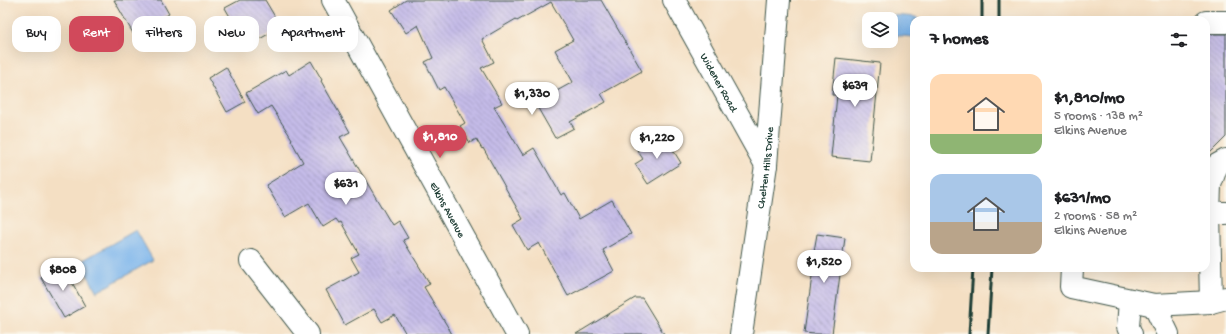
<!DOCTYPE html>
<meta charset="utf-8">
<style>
body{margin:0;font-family:"Gochi Hand",sans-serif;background:#f2f2f2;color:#202124;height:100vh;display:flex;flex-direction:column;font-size:15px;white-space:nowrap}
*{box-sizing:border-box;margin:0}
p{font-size:13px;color:#757577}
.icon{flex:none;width:22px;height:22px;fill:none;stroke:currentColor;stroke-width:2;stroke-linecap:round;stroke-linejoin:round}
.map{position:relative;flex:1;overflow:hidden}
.side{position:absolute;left:910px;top:16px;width:300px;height:256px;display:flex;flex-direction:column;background:#fff;border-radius:12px;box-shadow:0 4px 16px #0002}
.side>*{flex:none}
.hud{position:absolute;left:12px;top:16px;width:380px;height:36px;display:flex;gap:8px}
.fabs{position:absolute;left:862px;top:12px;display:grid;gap:8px}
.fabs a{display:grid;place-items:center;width:36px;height:36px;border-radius:8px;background:#fff;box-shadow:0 4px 16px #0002;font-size:20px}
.price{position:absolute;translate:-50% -34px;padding:0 9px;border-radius:14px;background:#fff;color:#222;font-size:13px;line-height:26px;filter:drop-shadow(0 1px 2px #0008)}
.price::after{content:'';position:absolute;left:50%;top:24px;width:12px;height:9px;margin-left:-6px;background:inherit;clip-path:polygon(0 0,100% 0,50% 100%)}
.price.selected{background:#d1495b;color:#fff}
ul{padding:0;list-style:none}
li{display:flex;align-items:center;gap:12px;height:100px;padding:0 20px}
li span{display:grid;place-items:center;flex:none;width:112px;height:80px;border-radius:12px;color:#555}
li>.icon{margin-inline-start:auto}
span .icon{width:48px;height:48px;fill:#fffc;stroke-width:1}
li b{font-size:17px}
h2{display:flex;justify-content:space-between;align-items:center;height:48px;padding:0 20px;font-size:17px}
.tag{padding:0 14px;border-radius:12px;background:#fff;box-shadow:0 4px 16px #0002;font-size:14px;line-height:36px}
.tag.selected{background:#d1495b;color:#fff}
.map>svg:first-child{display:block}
.water{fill:#7db5ec;stroke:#4e7990}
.building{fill:url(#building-back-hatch)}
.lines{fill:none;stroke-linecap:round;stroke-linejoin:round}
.minor-casing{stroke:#3f5549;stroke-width:24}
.minor{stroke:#fff;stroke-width:22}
.rail{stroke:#1f3d34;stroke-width:3}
.labels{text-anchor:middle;stroke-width:3;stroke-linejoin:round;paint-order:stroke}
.street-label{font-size:11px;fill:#1f3d34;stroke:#fbf7ec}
</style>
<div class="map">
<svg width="1226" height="334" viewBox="0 0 1226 334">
<defs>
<pattern id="building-back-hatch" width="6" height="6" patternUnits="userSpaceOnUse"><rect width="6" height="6" fill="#c5bbe8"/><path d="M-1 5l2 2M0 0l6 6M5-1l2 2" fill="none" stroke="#9f99bd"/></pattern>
</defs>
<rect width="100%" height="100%" fill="#fbf7ec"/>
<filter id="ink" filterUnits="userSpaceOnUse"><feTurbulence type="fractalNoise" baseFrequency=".025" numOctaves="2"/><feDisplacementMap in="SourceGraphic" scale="8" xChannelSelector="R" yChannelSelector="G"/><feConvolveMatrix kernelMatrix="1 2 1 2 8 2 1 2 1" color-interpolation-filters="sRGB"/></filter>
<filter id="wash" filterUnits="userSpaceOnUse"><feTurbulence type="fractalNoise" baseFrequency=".012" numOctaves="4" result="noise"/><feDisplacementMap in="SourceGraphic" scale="16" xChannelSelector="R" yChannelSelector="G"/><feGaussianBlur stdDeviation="0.9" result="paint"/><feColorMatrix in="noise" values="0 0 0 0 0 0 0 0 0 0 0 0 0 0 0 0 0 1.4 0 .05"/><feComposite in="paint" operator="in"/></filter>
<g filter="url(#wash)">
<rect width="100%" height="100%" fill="#f4dfc3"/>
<!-- water -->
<g class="water">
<path d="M892 15 917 17 920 20H914V37L891 35V19H889Z"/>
<path d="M136 230 153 260 97 292 80 262Z"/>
</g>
<g id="blocks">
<!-- building -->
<g class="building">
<path d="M114 0H161L169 14 134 35Z"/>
<path d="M240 0H265L281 27 247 46 225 8Z"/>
<path d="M406 0H601L642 71 601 94 606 102 570 122 574 128 555 138 535 103 573 82 555 50 573 40 551 2 517 21 516 19 482 39 494 62 481 68 502 103 494 107 523 155 534 148 561 195 565 193 579 219 612 200 631 234 603 250 614 271 568 296 539 243 527 250 513 225 523 219 483 148 482 149 476 139 470 143 460 126 465 123 444 87 439 90 425 62 433 58 418 25 406 33 391 10Z"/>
<path d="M1206 34H1226V137L1206 157Z"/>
<path d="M836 58 880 63 870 161 831 157 837 95H832Z"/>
<path d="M311 61 322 80 321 81 350 132 340 137 392 225 398 221 408 238 403 240 430 284 424 287 452 334H406L395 315 382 322 374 309 345 325 326 290 359 272 351 258 359 254 341 222 339 223 336 219 323 227 309 203 285 217 266 185 303 162 291 140 292 139 271 106 258 114 246 93 286 70 289 75Z"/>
<path d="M226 67 245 102 227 112 208 78Z"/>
<path d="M652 140 656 147 667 140 681 163 648 184 635 164 643 159 637 150Z"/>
<path d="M817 234 845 238 832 334H815L804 333 813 269H811Z"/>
<path d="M63 266 85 306 64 318 41 278Z"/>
<path d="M635 298H642L664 334H576Z"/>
</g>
</g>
</g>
<g filter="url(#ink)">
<use href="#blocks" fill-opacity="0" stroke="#3f5549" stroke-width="1"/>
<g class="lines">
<!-- minor casing -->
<g class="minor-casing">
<g id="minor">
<path id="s1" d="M333 0 517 334"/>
<path id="s2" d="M674 0 766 165"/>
<path d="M1206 22H1226"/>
<path d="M1226 160 1217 165 1210 185 1209 213H1226"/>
<path d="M1209 213 1211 302"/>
<path d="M251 261 308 334"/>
<path d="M1072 268 1071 287 1154 305 1211 302 1226 298"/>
<path d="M1130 300 1128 327 1131 334"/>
<path d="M1154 305 1168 334"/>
<path id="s3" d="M741 334 766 165 779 0"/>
</g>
</g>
<!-- minor -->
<use href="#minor" class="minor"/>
<!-- rail -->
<g class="rail">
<path d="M982 0V20"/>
<path d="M999 20V0"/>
<path d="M969 334 973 268"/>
<path d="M988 334 992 268"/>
</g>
</g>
</g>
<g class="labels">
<!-- street labels -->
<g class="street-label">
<text dy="4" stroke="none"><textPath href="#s2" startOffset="94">Widener Road</textPath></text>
<text dy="4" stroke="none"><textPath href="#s3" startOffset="168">Chelten Hills Drive</textPath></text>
<text dy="4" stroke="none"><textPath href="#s1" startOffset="239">Elkins Avenue</textPath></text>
</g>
</g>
</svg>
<div class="fabs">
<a><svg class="icon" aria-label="layers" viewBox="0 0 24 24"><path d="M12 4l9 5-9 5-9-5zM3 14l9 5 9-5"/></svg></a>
</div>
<b class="price" style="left:855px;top:108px">$639</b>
<b class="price" style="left:532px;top:116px">$1,330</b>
<b class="price selected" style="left:440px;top:159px">$1,810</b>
<b class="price" style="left:657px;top:160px">$1,220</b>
<b class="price" style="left:346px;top:206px">$631</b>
<b class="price" style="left:824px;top:284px">$1,520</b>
<b class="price" style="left:63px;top:292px">$808</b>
<div class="hud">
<a class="tag">Buy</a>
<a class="tag selected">Rent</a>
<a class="tag">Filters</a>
<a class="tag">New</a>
<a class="tag">Apartment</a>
</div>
<section class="side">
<h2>7 homes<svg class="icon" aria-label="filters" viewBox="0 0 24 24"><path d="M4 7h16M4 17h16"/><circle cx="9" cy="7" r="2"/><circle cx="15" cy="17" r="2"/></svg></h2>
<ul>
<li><span style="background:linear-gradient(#ffd9b3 75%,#8fb573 0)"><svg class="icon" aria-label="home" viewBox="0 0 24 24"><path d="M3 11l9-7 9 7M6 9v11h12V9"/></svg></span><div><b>$1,810/mo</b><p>5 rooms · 138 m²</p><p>Elkins Avenue</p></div></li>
<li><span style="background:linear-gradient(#a9c7e8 60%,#b9a48a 0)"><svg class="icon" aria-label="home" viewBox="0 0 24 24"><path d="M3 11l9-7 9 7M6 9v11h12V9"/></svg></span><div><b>$631/mo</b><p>2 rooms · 58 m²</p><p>Elkins Avenue</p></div></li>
</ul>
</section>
</div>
